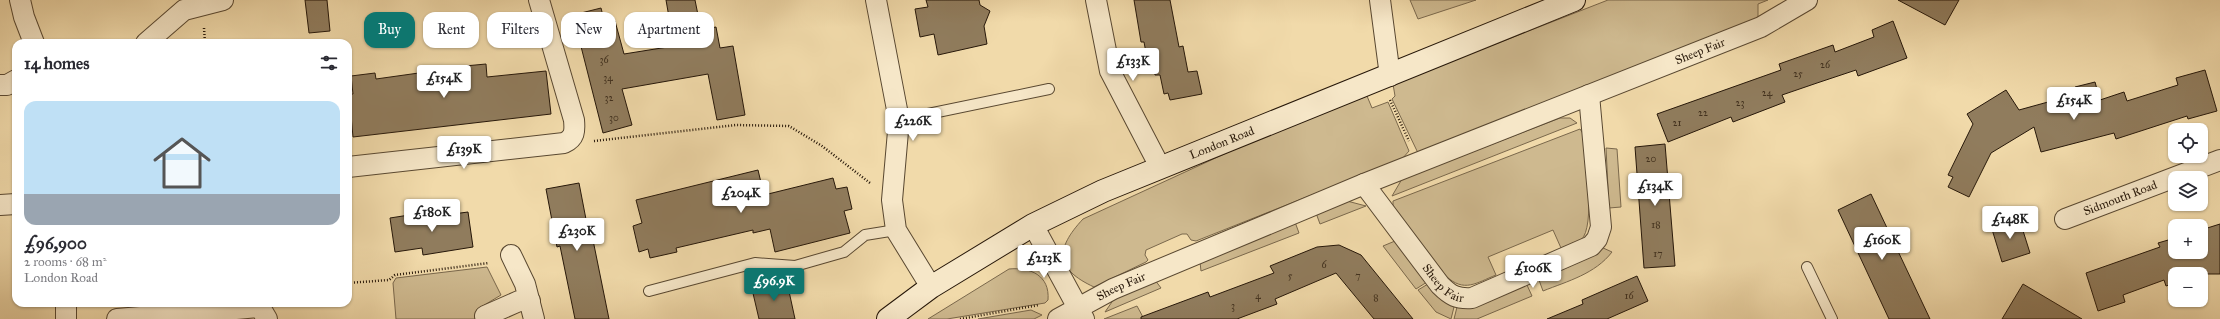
<!DOCTYPE html>
<meta charset="utf-8">
<style>
body{margin:0;font-family:"IM FELL Great Primer",serif;background:#f7f7f7;color:#2b2b33;height:100vh;display:flex;flex-direction:column;font-size:15px;white-space:nowrap}
*{box-sizing:border-box;margin:0}
p{font-size:13px;color:#7c7c81}
.icon{flex:none;width:22px;height:22px;fill:none;stroke:currentColor;stroke-width:2;stroke-linecap:round;stroke-linejoin:round}
.map{position:relative;flex:1;overflow:hidden}
.sheet{position:absolute;left:12px;top:39px;width:340px;height:268px;display:flex;flex-direction:column;background:#fff;border-radius:12px;box-shadow:0 1px 3px #0004}
.sheet>*{flex:none}
.guide{position:absolute;left:364px;top:12px;width:380px;height:36px;display:flex;gap:8px}
.fabs{position:absolute;left:2168px;top:123px;display:grid;gap:8px}
.fabs a{display:grid;place-items:center;width:40px;height:40px;border-radius:8px;background:#fff;box-shadow:0 1px 3px #0004;font-size:20px}
.price{position:absolute;translate:-50% -34px;padding:0 9px;border-radius:4px;background:#fff;color:#222;font-size:13px;line-height:26px;filter:drop-shadow(0 1px 2px #0008)}
.price::after{content:'';position:absolute;left:50%;top:24px;width:12px;height:9px;margin-left:-6px;background:inherit;clip-path:polygon(0 0,100% 0,50% 100%)}
.price.on{background:#0f766e;color:#fff}
ul{padding:0;list-style:none}
li{display:grid;align-content:center;gap:8px;height:212px;padding:0 12px}
li span{display:grid;place-items:center;height:124px;border-radius:12px;color:#555}
li>.icon{margin-inline-start:auto}
span .icon{width:72px;height:72px;fill:#fffc;stroke-width:1}
li b{font-size:17px}
h2{display:flex;justify-content:space-between;align-items:center;height:48px;padding:0 12px;font-size:17px}
.tag{padding:0 14px;border-radius:12px;background:#fff;box-shadow:0 1px 3px #0004;font-size:14px;line-height:36px}
.tag.on{background:#0f766e;color:#fff}
.map>svg:first-child{display:block}
.green{fill:#ceb98f;stroke:#7a684c}
.building{fill:#907c5d;stroke:#261709}
.lines{fill:none;stroke-linecap:round;stroke-linejoin:round}
.lane-casing{stroke:#594831;stroke-width:12}
.street-casing{stroke:#594831;stroke-width:22}
.secondary-casing{stroke:#261709;stroke-width:24}
.path{stroke:#261709;stroke-width:2.5;stroke-dasharray:1 2;stroke-linecap:butt}
.lane{stroke:#f6e7c8;stroke-width:10}
.street{stroke:#f6e7c8;stroke-width:20}
.secondary{stroke:#f6e7c8;stroke-width:22}
.labels{text-anchor:middle;stroke-width:3;stroke-linejoin:round;paint-order:stroke}
.number-label{font-size:10px;fill:#40301e}
.street-label{font-size:12px;fill:#261709;stroke:#f6e7c8}
</style>
<div class="map">
<svg width="2220" height="319" viewBox="0 0 2220 319">
<rect width="100%" height="100%" fill="#f1daaa"/>
<filter id="stains"><feTurbulence type="fractalNoise" baseFrequency=".005" numOctaves="4"/><feColorMatrix values="0 0 0 0 .2 0 0 0 0 .09 0 0 0 0 .02 0 0 0 .5 -.17"/></filter>
<radialGradient id="worn" r=".72"><stop offset=".6" stop-color="#630" stop-opacity="0"/><stop offset="1" stop-color="#630" stop-opacity=".3"/></radialGradient>
<!-- green -->
<g class="green">
<path d="M1410 0H1476L1418 19Z"/>
<path d="M1608 0H1768L1758 4V18L1418 153 1392 99 1395 96 1393 84Z"/>
<path d="M1367 96 1372 108 1388 102 1409 151 1402 159 1196 241 1191 240 1187 234H1182L1146 250 1145 255 1148 260 1146 262 1094 287C1055 269 1055 249 1083 219L1272 132Z"/>
<path d="M1560 118H1570L1577 123 1392 196 1402 179Z"/>
<path d="M1580 129 1584 135C1585 155 1596 227 1581 240 1576 244 1567 246 1561 248L1553 230 1488 257 1496 275C1476 283 1464 293 1446 276L1393 207V201Z"/>
<path d="M1606 148 1617 149 1621 207 1609 208Z"/>
<path d="M1347 201 1366 206 1320 224 1316 213Z"/>
<path d="M1295 222 1299 233 1201 271 1200 262Z"/>
<path d="M1395 241 1427 282 1416 289 1383 246Z"/>
<path d="M1601 247 1612 252C1595 274 1568 281 1543 291L1539 280 1588 258Z"/>
<path d="M487 267 501 295 476 310 481 319H396L393 283 396 278Z"/>
<path d="M1009 269C1030 267 1050 275 1048 300L1045 303 947 319H928Z"/>
<path d="M1155 280 1161 288 1105 312 1116 296Z"/>
<path d="M1428 284 1439 298 1454 307 1451 319 1436 312 1418 290Z"/>
<path d="M1527 285 1532 296 1477 319H1454L1457 307 1482 304Z"/>
<path d="M1137 306 1144 319H1104Z"/>
<path d="M1031 310 1042 315 1034 319H978Z"/>
</g>
<!-- building -->
<g class="building">
<path d="M305 0H327L330 31 309 33Z"/>
<path d="M666 0H695L701 30 716 27 720 48 733 46 745 115 717 120 708 74 622 89 632 125 603 133 573 15 601 8 605 24 615 21 624 54 674 46Z"/>
<path d="M926 0H979L980 5 990 11 984 26 987 44 938 55 934 34 920 37 915 9 928 7Z"/>
<path d="M1134 0H1170L1179 47 1183 46 1188 72 1197 71 1202 94 1170 100 1168 93 1164 94 1160 75H1155L1154 68 1149 69 1144 42H1141Z"/>
<path d="M1898 0H1959L1945 25Z"/>
<path d="M1893 21 1907 58 1858 76 1856 70 1817 83 1782 95 1785 102 1733 122 1731 117 1668 142 1657 114 1781 70 1779 64 1833 45 1835 52 1874 37 1872 30Z"/>
<path d="M486 64 487 77 546 71 551 114 353 137 349 94H353L351 76 375 73 376 79 433 71V69Z"/>
<path d="M2205 70 2217 111 2188 119 2187 116 2116 139 2114 133 2041 152 2034 127 1991 153 1969 197 1948 187 1953 177 1948 175 1973 124 1967 114 2006 90 2019 110 2077 94 2075 87 2095 82 2100 100 2124 92 2127 101 2178 85 2176 78Z"/>
<path d="M1665 144 1675 266 1644 268 1635 147Z"/>
<path d="M758 170 764 195 833 178 836 189 847 187 852 209 844 211 850 233 775 252 770 229 753 233V230L676 248 677 252 650 258 648 249 639 252 633 226 642 223 636 200Z"/>
<path d="M579 183 590 240H593L609 319H575L560 246 557 247 546 189Z"/>
<path d="M1871 194 1930 319H1889L1838 210Z"/>
<path d="M468 212 473 247 423 255 422 248 395 252 390 218 422 213 423 218Z"/>
<path d="M2019 218 2030 253 2002 262 1991 226Z"/>
<path d="M2220 224V274H2175V283L2166 286 2164 280 2123 295 2125 302 2098 311 2086 273 2160 247 2158 243 2175 238V252H2201V230Z"/>
<path d="M1339 245 1361 255 1413 319H1374L1336 273 1275 299 1277 304 1237 319H1141V317L1208 292 1210 297 1274 273 1270 266 1317 247Z"/>
<path d="M1637 276 1648 301 1607 319H1547L1583 304 1582 300Z"/>
<path d="M787 282 795 319H759L752 289Z"/>
<path d="M2023 284 2082 319H2002Z"/>
</g>
<g class="lines">
<!-- lane casing -->
<g class="lane-casing">
<g id="lane">
<path d="M899 120 1049 89"/>
<path d="M1807 267 1832 319"/>
<path d="M649 291 755 263 795 266 844 252 865 235 896 230"/>
</g>
</g>
<!-- street casing -->
<g class="street-casing">
<g id="street">
<path d="M20 0 24 17 34 43"/>
<path d="M876 0 899 120 892 200 896 230 931 287"/>
<path d="M1096 0 1110 71 1160 167"/>
<path d="M1380 0 1390 76"/>
<path d="M146 43 184 10 223 0"/>
<path d="M0 85H7L16 80"/>
<path d="M348 167 564 143C575 138 575 131 574 120L539 0"/>
<path id="s1" d="M1364 184 1440 285C1451 296 1457 299 1472 298L1591 246 1597 239 1601 227 1589 95"/>
<path d="M0 205 16 204"/>
<path id="s2" d="M2065 219 2220 160"/>
<path d="M1033 225 1084 319"/>
<path d="M511 255 525 284 534 319"/>
<path d="M66 303V319"/>
<path d="M485 316 519 301H530"/>
<path d="M117 319 260 307 267 319"/>
<path id="s3" d="M1058 319 1113 289 1364 184 1761 27 1807 0"/>
</g>
</g>
<!-- secondary casing -->
<g class="secondary-casing">
<g id="secondary">
<path id="s4" d="M888 319 931 287 1033 225 1103 191 1574 0"/>
</g>
</g>
<!-- path -->
<g class="path">
<path d="M204 28 205 43"/>
<path d="M1390 100 1409 141"/>
<path d="M594 141 736 125 789 126 822 146 870 183"/>
<path d="M348 283 389 280 395 275 489 263"/>
<path d="M960 319 1039 305"/>
</g>
<!-- lane -->
<use href="#lane" class="lane"/>
<!-- street -->
<use href="#street" class="street"/>
<!-- secondary -->
<use href="#secondary" class="secondary"/>
</g>
<g class="labels">
<!-- number labels -->
<g class="number-label">
<text x="604" y="63">36</text>
<text x="1825" y="68">26</text>
<text x="1798" y="77">25</text>
<text x="608" y="81">34</text>
<text x="1767" y="96">24</text>
<text x="609" y="101">32</text>
<text x="1740" y="106">23</text>
<text x="1703" y="116">22</text>
<text x="614" y="121">30</text>
<text x="1677" y="126">21</text>
<text x="1651" y="162">20</text>
<text x="1656" y="228">18</text>
<text x="1658" y="257">17</text>
<text x="1324" y="268">6</text>
<text x="1290" y="279">5</text>
<text x="1358" y="279">7</text>
<text x="1258" y="299">4</text>
<text x="1629" y="299">16</text>
<text x="1376" y="301">8</text>
<text x="1233" y="309">3</text>
</g>
<!-- street labels -->
<g class="street-label">
<text dy="4" stroke="none"><textPath href="#s3" startOffset="696">Sheep Fair</textPath></text>
<text dy="4" stroke="none"><textPath href="#s4" startOffset="379">London Road</textPath></text>
<text dy="4" stroke="none"><textPath href="#s2" startOffset="59">Sidmouth Road</textPath></text>
<text dy="4" stroke="none"><textPath href="#s1" startOffset="128">Sheep Fair</textPath></text>
<text dy="4" stroke="none"><textPath href="#s3" startOffset="71">Sheep Fair</textPath></text>
</g>
</g>
<rect width="100%" height="100%" filter="url(#stains)"/>
<rect width="100%" height="100%" fill="url(#worn)"/>
</svg>
<div class="fabs">
<a><svg class="icon" aria-label="locate" viewBox="0 0 24 24"><circle cx="12" cy="12" r="6"/><path d="M12 2v4M12 18v4M2 12h4M18 12h4"/></svg></a>
<a><svg class="icon" aria-label="layers" viewBox="0 0 24 24"><path d="M12 4l9 5-9 5-9-5zM3 14l9 5 9-5"/></svg></a>
<a>+</a>
<a>−</a>
</div>
<b class="price" style="left:1133px;top:82px">£133K</b>
<b class="price" style="left:444px;top:99px">£154K</b>
<b class="price" style="left:2074px;top:121px">£154K</b>
<b class="price" style="left:913px;top:142px">£226K</b>
<b class="price" style="left:464px;top:170px">£139K</b>
<b class="price" style="left:1655px;top:207px">£134K</b>
<b class="price" style="left:741px;top:214px">£204K</b>
<b class="price" style="left:432px;top:233px">£180K</b>
<b class="price" style="left:2010px;top:240px">£148K</b>
<b class="price" style="left:577px;top:252px">£230K</b>
<b class="price" style="left:1882px;top:261px">£160K</b>
<b class="price" style="left:1044px;top:279px">£213K</b>
<b class="price" style="left:1533px;top:289px">£106K</b>
<b class="price on" style="left:774px;top:302px">£96.9K</b>
<div class="guide">
<a class="tag on">Buy</a>
<a class="tag">Rent</a>
<a class="tag">Filters</a>
<a class="tag">New</a>
<a class="tag">Apartment</a>
</div>
<section class="sheet">
<h2>14 homes<svg class="icon" aria-label="filters" viewBox="0 0 24 24"><path d="M4 7h16M4 17h16"/><circle cx="9" cy="7" r="2"/><circle cx="15" cy="17" r="2"/></svg></h2>
<ul>
<li><span style="background:linear-gradient(#bfe0f5 75%,#9aa5b1 0)"><svg class="icon" aria-label="home" viewBox="0 0 24 24"><path d="M3 11l9-7 9 7M6 9v11h12V9"/></svg></span><div><b>£96,900</b><p>2 rooms · 68 m²</p><p>London Road</p></div></li>
</ul>
</section>
</div>
